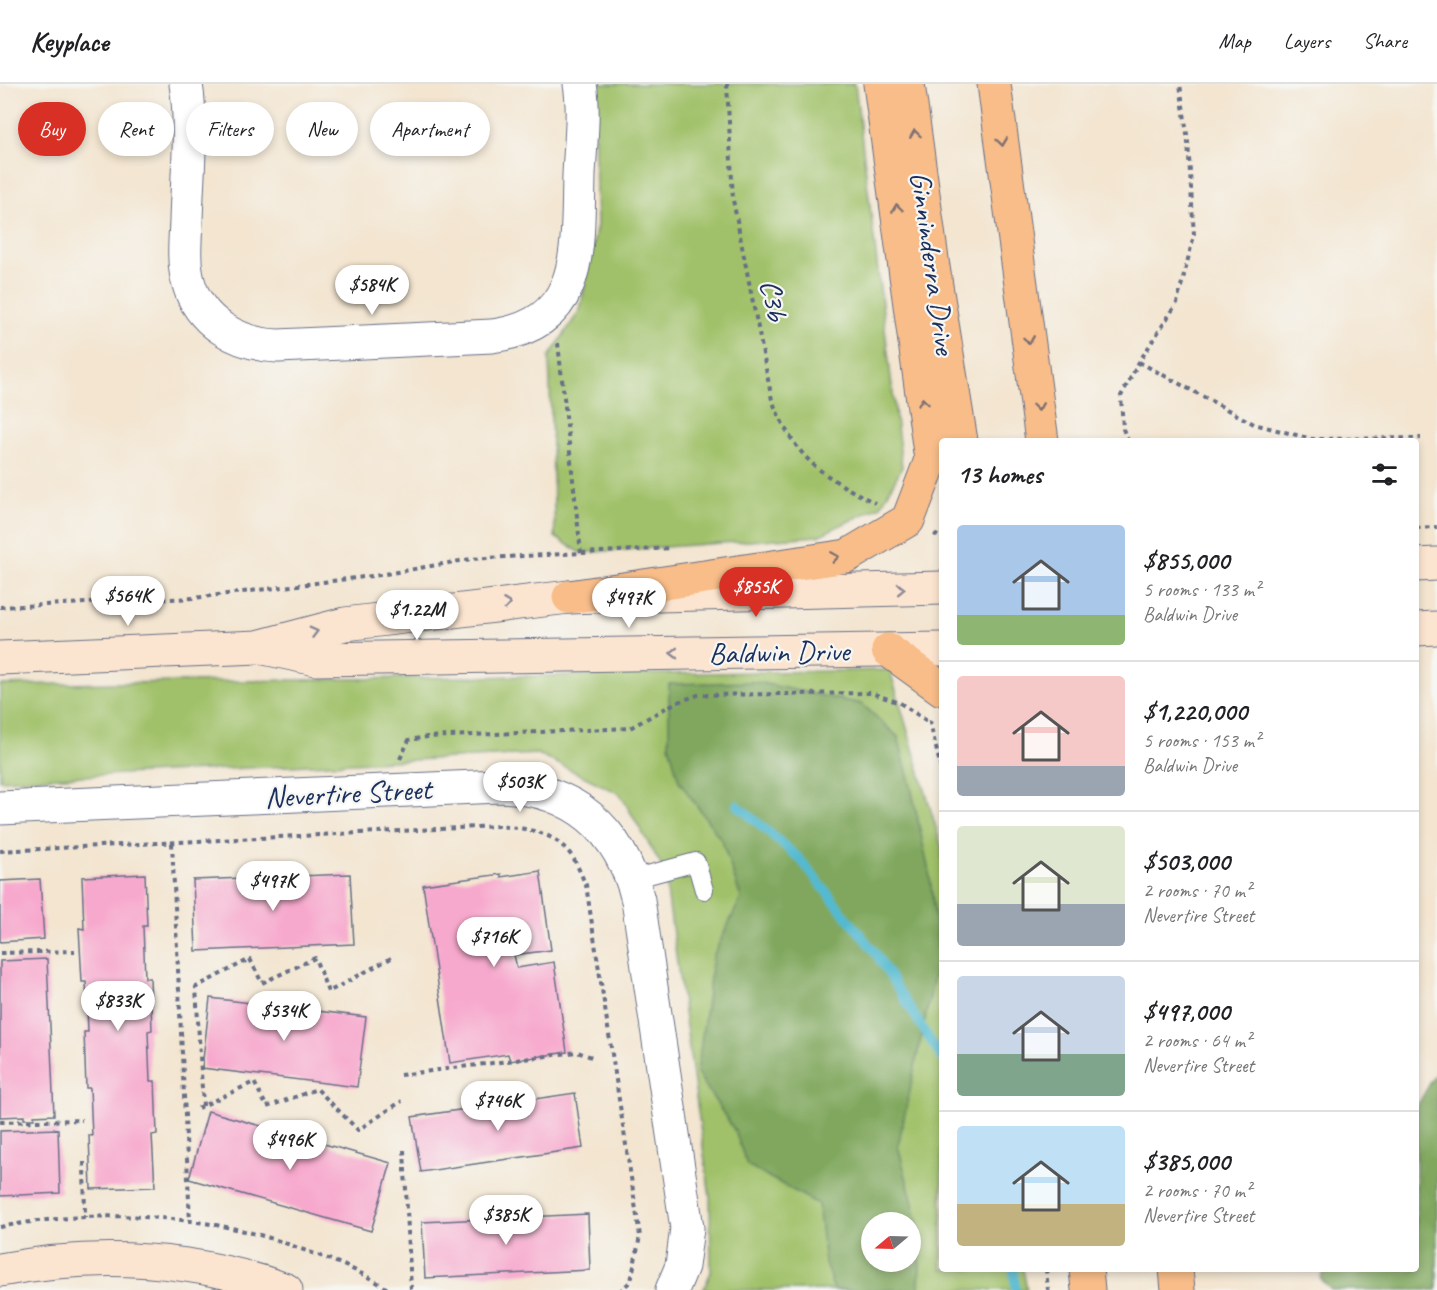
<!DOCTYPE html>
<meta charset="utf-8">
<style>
body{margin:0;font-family:Caveat,sans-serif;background:#f2f2f2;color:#202124;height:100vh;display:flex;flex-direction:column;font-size:22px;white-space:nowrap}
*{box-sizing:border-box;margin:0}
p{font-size:20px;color:#757577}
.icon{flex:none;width:33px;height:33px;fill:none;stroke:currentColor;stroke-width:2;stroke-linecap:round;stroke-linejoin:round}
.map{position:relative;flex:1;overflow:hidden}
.side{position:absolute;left:939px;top:354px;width:480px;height:834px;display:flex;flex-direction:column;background:#fff;border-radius:6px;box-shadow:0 3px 9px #0003}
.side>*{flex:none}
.banner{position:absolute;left:18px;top:18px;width:570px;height:54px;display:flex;gap:12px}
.needle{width:39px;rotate:251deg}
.buttons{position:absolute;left:861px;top:1128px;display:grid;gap:12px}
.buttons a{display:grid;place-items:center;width:60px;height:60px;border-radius:50%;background:#fff;box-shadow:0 3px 9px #0003;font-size:30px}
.price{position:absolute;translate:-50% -51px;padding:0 14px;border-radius:21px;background:#fff;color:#222;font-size:20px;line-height:39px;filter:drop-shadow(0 2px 3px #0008)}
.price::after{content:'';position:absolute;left:50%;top:36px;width:18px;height:14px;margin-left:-9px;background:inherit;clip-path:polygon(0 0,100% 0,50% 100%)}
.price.on{background:#d93025;color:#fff}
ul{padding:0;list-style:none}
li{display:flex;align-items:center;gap:18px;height:150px;padding:0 18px}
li+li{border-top:2px solid #e0e0e0}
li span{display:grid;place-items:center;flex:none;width:168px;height:120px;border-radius:6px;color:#555}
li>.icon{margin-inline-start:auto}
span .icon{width:72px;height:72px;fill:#fffc;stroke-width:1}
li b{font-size:26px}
h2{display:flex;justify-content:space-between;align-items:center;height:72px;padding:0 18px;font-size:26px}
.chip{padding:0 21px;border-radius:27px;background:#fff;box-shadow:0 3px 9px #0003;font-size:21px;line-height:54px}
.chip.on{background:#d93025;color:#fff}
header{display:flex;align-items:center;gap:36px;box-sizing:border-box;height:84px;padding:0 30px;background:#fff;border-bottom:2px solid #e0e0e0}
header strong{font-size:28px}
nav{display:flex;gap:33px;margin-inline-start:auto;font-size:21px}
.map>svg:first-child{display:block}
.green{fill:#a0c169;stroke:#5e7864;stroke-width:1.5;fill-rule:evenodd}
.forest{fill:#80a75d;stroke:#4e6b5e;stroke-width:1.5;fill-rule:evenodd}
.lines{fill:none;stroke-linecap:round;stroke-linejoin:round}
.stream{stroke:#53bad1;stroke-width:9}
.building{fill:#f7a9cd}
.lane-casing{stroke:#676f86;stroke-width:20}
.street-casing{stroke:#676f86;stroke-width:35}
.secondary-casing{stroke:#676f86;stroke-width:35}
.primary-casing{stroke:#676f86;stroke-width:35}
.path{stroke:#676f86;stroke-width:4;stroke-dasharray:4.5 4.5;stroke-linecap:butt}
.lane{stroke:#fff;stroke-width:18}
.street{stroke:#fff;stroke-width:33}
.secondary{stroke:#fce5d0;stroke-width:33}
.primary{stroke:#f8bd89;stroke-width:33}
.oneway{stroke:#7e6f71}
.oneway2{stroke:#8c8a97}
.labels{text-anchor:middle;stroke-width:4.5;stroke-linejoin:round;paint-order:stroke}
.street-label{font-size:30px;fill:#1b2f5e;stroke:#f6f6f2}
</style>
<header>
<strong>Keyplace</strong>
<nav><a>Map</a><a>Layers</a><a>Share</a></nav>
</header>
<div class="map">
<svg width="1437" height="1206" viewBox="0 0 1437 1206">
<rect width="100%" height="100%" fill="#f6f6f2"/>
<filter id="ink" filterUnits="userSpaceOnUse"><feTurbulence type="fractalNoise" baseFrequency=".0167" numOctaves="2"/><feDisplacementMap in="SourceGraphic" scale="12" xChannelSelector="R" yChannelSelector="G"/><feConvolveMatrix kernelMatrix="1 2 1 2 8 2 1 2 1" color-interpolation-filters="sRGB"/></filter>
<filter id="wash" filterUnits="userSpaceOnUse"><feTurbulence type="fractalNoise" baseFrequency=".008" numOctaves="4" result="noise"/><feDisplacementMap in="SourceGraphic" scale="24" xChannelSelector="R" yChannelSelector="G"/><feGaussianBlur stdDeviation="1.35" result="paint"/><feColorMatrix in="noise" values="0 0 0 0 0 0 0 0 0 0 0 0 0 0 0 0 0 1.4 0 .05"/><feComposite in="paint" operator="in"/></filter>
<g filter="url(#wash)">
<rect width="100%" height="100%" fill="#f3e5d0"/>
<!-- green -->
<g class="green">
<path d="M593 0H855L902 383 881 422 818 452 581 469 555 453 549 273 580 226 597 141Z"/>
<path d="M890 586 942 764V1185H1023L1027 1206H703L711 1188 710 1113 664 786 620 710 538 670 0 696V601ZM872 1138H910V1178H872Z"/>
</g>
<!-- forest -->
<g class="forest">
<path d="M756 598 862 620 898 653 911 703 930 793 939 869 898 1062 921 1151 919 1206H834L825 1178 818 1120 747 1081 735 1047 697 989 713 872 741 814 722 757 679 697 669 661V600ZM872 1138H910V1178H872Z"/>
<path d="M1437 987V1206H1331L1320 1194 1325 1185H1416V1024Z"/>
</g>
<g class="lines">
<!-- stream -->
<g class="stream">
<path d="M737 721 800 775 874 867 942 975"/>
<path d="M1013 1185 1016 1206"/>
</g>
</g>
<g id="blocks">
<!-- building -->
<g class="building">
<path d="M540 787 551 866 514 871 517 884 554 878 567 968 510 977 508 970 450 979 423 801 501 790V793Z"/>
<path d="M145 790 147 842H143L145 894H150L152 946 148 947 150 997H155L157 1050 152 1051 155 1103 91 1105 89 1051 92 1052 90 1004H86L84 948H88L86 898H82L79 844 84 845 82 793Z"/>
<path d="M350 790 354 860 196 867 193 796Z"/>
<path d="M40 795 44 855 0 858V797Z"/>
<path d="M47 875 54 1031 34 1032V1035H24V1032L0 1033V877Z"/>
<path d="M210 914 366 933 357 1003 202 984Z"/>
<path d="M575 1009 583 1064 421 1088 412 1033Z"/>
<path d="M208 1027 391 1079 371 1147 189 1095Z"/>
<path d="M58 1045 60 1109 0 1112V1047Z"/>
<path d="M588 1130 590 1186 425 1194 422 1138Z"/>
</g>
</g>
</g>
<g filter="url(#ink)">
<use href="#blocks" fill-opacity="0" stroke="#676f86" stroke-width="1.5"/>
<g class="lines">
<!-- lane casing -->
<g class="lane-casing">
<path id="lane" d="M633 795 696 778 704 806"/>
</g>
<!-- street casing -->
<g class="street-casing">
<g id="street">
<path d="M186 0C193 45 187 92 186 138 185 157 183 178 188 197 199 239 238 260 278 262L492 252C585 240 577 165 579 92 580 62 585 30 580 0"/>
<path d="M0 724 499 702C574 705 620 744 638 816L687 1144 682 1182 672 1206"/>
</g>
</g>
<!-- secondary casing -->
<g class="secondary-casing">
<g id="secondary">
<path d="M1416 481 1437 480"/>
<path d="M659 511 942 504"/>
<path d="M1416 545 1437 544"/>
<path d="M264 564 316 575 942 565"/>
<path d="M0 574 258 563 345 540 569 513 598 512"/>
<path d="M0 1186C96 1168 194 1173 286 1206"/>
</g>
</g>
<!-- primary casing -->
<g class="primary-casing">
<g id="primary">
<path d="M908 0 933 183 961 357"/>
<path d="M994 0 1042 357"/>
<path d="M569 513 847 472 908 436 931 376 880 0"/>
<path d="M888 566 942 605"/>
<path d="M1086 1185 1088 1206"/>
<path d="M1176 1185 1178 1206"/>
</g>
</g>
<!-- path -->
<g class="path">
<path d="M727 0 733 116 772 316C796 375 819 390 875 419"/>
<path d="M558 259 581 469"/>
<path d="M1139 278 1254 340 1312 355 1421 354"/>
<path d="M1128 357 1123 345 1121 312 1139 278 1177 219 1194 151 1188 58 1180 0"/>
<path d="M1416 444 1437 443"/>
<path d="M934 450 942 454"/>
<path d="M0 523 194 514 380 491 471 475 671 464"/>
<path d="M931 637 930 639 942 688"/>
<path d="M400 675 409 656 427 653 630 644 675 619 698 611 871 609 900 619 930 639"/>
<path d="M172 759 190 1138"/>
<path d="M0 767 498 742C527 745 552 746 571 771 577 779 581 791 586 801L640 1152 631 1197 621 1206"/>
<path d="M0 869 75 867"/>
<path d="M400 991 577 968 595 974"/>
<path d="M203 1022 196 903 250 875 262 899 315 874 328 908 393 873"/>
<path d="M198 1024 254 998 267 1023 317 1005 358 1046 402 1017"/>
<path d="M0 1038 82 1036"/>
<path d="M404 1066 411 1206"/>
<path d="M84 1078 85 1133"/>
<path d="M0 1143C84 1127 181 1128 263 1152 278 1156 292 1162 307 1167 335 1177 365 1189 389 1206"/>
<path d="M1046 1185 1048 1206"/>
</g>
<!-- lane -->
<use href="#lane" class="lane"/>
<!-- street -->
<use href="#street" class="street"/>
<!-- secondary -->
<use href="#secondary" class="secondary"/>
<!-- primary -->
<use href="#primary" class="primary"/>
</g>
<!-- one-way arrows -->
<defs><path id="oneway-chevron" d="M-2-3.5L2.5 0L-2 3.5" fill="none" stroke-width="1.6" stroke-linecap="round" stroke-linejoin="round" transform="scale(1.5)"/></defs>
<g class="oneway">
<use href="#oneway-chevron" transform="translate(915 50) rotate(-98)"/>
<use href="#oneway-chevron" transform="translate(1002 58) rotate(82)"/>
<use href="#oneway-chevron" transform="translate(897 124) rotate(-98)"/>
<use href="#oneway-chevron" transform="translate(1029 256) rotate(82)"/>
<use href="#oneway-chevron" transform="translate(923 318) rotate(-98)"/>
<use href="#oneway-chevron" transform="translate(1038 323) rotate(82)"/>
<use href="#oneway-chevron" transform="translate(835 473) rotate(-8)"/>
</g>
<g class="oneway2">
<use href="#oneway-chevron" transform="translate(901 505) rotate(-1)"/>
<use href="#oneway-chevron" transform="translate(507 520) rotate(-7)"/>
<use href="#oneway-chevron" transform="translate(314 548) rotate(-15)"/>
<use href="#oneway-chevron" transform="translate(674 569) rotate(179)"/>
</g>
</g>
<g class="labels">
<!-- street labels -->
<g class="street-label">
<text transform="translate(933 179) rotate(82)" y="10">Ginninderra Drive</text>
<text transform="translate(774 216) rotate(79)" y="10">C3b</text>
<text transform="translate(779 568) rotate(-1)" y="10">Baldwin Drive</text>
<text transform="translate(348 709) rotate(-3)" y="10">Nevertire Street</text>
</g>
</g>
</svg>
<div class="buttons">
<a><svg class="needle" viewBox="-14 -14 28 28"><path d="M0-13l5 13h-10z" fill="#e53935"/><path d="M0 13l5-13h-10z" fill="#757577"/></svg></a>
</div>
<b class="price" style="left:372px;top:232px">$584K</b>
<b class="price on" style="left:756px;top:534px">$855K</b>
<b class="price" style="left:128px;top:543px">$564K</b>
<b class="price" style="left:629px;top:545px">$497K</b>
<b class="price" style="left:417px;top:557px">$1.22M</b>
<b class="price" style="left:520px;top:729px">$503K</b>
<b class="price" style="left:273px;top:828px">$497K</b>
<b class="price" style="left:494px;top:884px">$716K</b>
<b class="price" style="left:118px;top:948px">$833K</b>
<b class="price" style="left:284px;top:958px">$534K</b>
<b class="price" style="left:498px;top:1048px">$746K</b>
<b class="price" style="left:290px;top:1087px">$496K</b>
<b class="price" style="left:506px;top:1162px">$385K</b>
<div class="banner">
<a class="chip on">Buy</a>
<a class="chip">Rent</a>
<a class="chip">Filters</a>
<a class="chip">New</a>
<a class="chip">Apartment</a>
</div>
<section class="side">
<h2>13 homes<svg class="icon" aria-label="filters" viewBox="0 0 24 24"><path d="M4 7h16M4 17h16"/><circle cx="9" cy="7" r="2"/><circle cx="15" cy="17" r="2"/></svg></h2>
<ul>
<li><span style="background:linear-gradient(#a9c7e8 75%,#8fb573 0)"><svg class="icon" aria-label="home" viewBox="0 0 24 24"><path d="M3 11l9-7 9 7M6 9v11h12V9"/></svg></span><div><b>$855,000</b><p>5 rooms · 133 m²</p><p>Baldwin Drive</p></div></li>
<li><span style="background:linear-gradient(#f6c9c9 75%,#9aa5b1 0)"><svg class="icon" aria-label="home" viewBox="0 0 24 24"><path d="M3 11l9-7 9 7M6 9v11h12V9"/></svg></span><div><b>$1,220,000</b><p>5 rooms · 153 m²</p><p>Baldwin Drive</p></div></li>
<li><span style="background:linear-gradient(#dfe7d0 65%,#9aa5b1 0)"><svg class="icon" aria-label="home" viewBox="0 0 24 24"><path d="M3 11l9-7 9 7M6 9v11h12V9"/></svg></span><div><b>$503,000</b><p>2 rooms · 70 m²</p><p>Nevertire Street</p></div></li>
<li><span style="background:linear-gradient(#c9d6e8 65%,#7fa58c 0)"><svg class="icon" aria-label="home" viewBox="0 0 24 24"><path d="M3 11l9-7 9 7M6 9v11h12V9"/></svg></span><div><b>$497,000</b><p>2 rooms · 64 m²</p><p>Nevertire Street</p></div></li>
<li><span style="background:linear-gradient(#bfe0f5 65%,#c2b280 0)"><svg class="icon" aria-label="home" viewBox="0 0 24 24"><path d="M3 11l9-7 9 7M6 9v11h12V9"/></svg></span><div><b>$385,000</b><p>2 rooms · 70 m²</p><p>Nevertire Street</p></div></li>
</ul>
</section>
</div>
